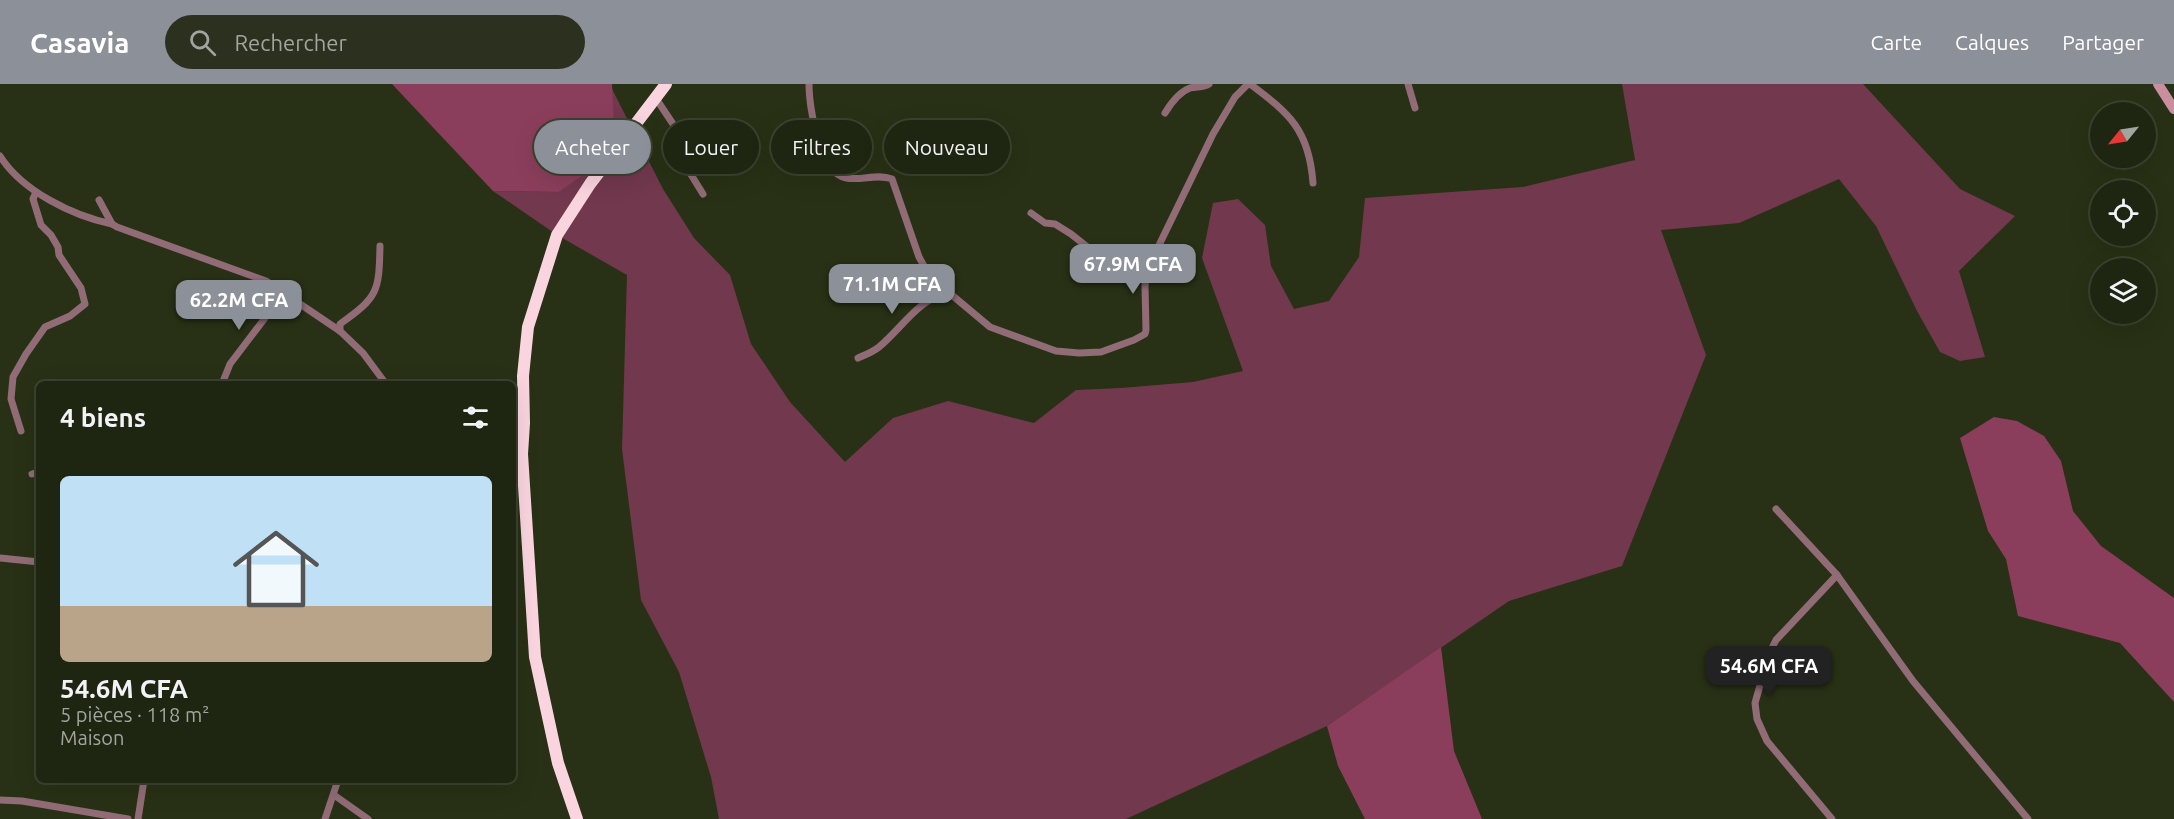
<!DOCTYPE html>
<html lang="fr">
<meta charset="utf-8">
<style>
body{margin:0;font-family:Ubuntu,sans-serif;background:#2b311e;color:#f1f3f6;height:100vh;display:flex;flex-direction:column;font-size:22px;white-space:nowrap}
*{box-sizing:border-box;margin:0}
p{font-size:20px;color:#a1a59f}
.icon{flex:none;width:33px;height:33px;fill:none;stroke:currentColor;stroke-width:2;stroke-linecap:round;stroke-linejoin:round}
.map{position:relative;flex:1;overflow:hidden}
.sheet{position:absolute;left:36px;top:297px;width:480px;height:402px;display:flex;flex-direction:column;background:#1e2510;border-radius:9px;box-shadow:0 6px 24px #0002,0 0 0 2px #3c4230}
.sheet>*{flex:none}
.guide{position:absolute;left:534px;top:36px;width:570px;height:54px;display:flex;gap:12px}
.needle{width:39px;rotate:240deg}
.fabs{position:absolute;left:2090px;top:18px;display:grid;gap:12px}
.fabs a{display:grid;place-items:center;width:66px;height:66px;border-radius:50%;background:#1e2510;box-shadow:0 6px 24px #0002,0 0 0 2px #3c4230;font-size:30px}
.price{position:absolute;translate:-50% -51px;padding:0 14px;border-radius:12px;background:#8c9099;color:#fff;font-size:20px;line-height:39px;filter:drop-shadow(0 2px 3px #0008)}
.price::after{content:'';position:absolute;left:50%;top:36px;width:18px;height:14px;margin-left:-9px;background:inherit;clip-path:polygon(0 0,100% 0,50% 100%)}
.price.on{background:#222;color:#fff}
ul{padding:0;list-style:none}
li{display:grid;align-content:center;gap:12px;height:318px;padding:0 24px}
li span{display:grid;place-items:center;height:186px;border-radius:9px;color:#555}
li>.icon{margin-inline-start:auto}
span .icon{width:108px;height:108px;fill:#fffc;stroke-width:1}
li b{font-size:26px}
h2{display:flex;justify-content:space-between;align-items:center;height:72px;padding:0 24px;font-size:26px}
.pill{padding:0 21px;border-radius:27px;background:#1e2510;box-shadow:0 6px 24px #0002,0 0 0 2px #3c4230;font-size:21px;line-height:54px}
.pill.on{background:#8c9099;color:#fff}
header{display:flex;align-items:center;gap:36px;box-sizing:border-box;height:84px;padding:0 30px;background:#8c9099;color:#fff}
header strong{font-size:28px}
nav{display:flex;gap:33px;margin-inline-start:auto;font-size:21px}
.search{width:420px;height:54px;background:#2b311e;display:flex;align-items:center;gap:15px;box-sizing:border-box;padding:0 21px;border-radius:33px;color:#a1a59f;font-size:22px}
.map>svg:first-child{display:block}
.green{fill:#72384d}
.forest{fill:#8b3e5b}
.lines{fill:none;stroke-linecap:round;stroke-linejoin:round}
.street{stroke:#916c77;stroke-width:7}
.secondary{stroke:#c98fa1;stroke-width:10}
.highway{stroke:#fad5e0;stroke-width:12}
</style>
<header>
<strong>Casavia</strong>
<div class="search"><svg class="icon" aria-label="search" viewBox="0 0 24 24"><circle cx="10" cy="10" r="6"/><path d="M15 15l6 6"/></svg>Rechercher</div>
<nav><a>Carte</a><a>Calques</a><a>Partager</a></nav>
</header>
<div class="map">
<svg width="2174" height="735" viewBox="0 0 2174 735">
<rect width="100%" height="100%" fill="#283115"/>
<!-- green -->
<path class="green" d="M1622 0H1863L1960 105 2015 132 1959 187 1985 273 1960 277 1940 268 1917 227 1876 142 1839 95 1739 139 1661 146 1706 271 1622 482 1509 517 1327 642 1126 735H719L711 693 679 588 641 516 622 365 627 191 557 151 493 107 559 108 615 60 611 3 663 105 694 154 730 191 751 260 790 318 845 378 893 334 948 317 1034 339 1076 306 1121 304 1193 298 1243 287 1202 174 1213 119 1238 115 1265 141 1271 182 1294 225 1329 217 1359 173 1365 114 1523 103 1635 76Z"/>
<!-- forest -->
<g class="forest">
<path d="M392 0H612L615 60 595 82 559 108 493 107Z"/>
<path d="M1994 333 2017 337 2044 352 2061 377 2073 427 2101 462 2174 514V618L2120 559 2018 532 2006 475 1988 447 1960 354Z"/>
<path d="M1441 563 1454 667 1482 735H1365L1338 682 1327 642Z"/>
</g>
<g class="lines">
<!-- street -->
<g class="street">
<path d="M809 0C809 23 819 89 846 94 862 97 877 89 892 95L919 173 940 211"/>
<path d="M1250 0C1290 30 1309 46 1313 99"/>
<path d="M1408 0 1415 24"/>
<path d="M655 13 673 40 682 76 703 110"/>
<path d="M1165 29C1171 19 1179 8 1190 4 1197 2 1203 4 1209 0"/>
<path d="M0 72C22 107 73 132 112 140"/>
<path d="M99 116 112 140 117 143 266 197 340 247 363 269 386 300"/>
<path d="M1031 129 1045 139 1055 140 1071 150 1100 173 1146 188"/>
<path d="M340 247V240C378 213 379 208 380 162"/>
<path d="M858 274C865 271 873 268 879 263 901 245 916 218 945 209L953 212 990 243 1056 267 1079 269 1101 268 1134 256 1145 250 1146 246 1145 203 1146 188 1213 50 1235 13 1248 0"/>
<path d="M222 300 230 280 284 209"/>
<path d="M21 347 11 315 13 293 26 270 45 243 70 232 85 220 81 204 59 171 58 163 51 151 41 141 33 115 36 108"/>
<path d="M32 390 39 388"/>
<path d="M1776 425 1837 491 1913 597 2028 735"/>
<path d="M0 474 39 478"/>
<path d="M334 711 368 735"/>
<path d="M0 716 22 717 128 735"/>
<path d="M138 735 144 696"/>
<path d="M325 735 338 696"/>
<path d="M1832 735 1767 657 1757 635 1755 619 1769 570 1776 556 1837 491"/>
</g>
<!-- secondary -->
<path class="secondary" d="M2158 0 2174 25"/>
<!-- highway -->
<path class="highway" d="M577 735 558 679 535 573 522 370 524 339 523 292 528 243 557 151 590 100 666 0"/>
</g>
</svg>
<div class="fabs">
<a><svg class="needle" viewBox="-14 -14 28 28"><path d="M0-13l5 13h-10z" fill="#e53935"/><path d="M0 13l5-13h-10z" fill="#a1a59f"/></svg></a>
<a><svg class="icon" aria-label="locate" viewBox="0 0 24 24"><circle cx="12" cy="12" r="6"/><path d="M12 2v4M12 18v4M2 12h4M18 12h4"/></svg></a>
<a><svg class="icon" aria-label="layers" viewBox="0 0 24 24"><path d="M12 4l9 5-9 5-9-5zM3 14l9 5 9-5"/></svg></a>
</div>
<b class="price" style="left:1133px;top:211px">67.9M CFA</b>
<b class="price" style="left:892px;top:231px">71.1M CFA</b>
<b class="price" style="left:239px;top:247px">62.2M CFA</b>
<b class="price on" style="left:1769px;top:613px">54.6M CFA</b>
<div class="guide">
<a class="pill on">Acheter</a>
<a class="pill">Louer</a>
<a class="pill">Filtres</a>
<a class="pill">Nouveau</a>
</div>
<section class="sheet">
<h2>4 biens<svg class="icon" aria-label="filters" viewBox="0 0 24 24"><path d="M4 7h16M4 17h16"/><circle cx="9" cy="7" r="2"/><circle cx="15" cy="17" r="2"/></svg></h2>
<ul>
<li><span style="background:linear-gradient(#bfe0f5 70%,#b9a48a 0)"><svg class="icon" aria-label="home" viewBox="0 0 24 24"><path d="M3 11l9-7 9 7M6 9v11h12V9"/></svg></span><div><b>54.6M CFA</b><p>5 pièces · 118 m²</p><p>Maison</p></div></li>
</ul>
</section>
</div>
